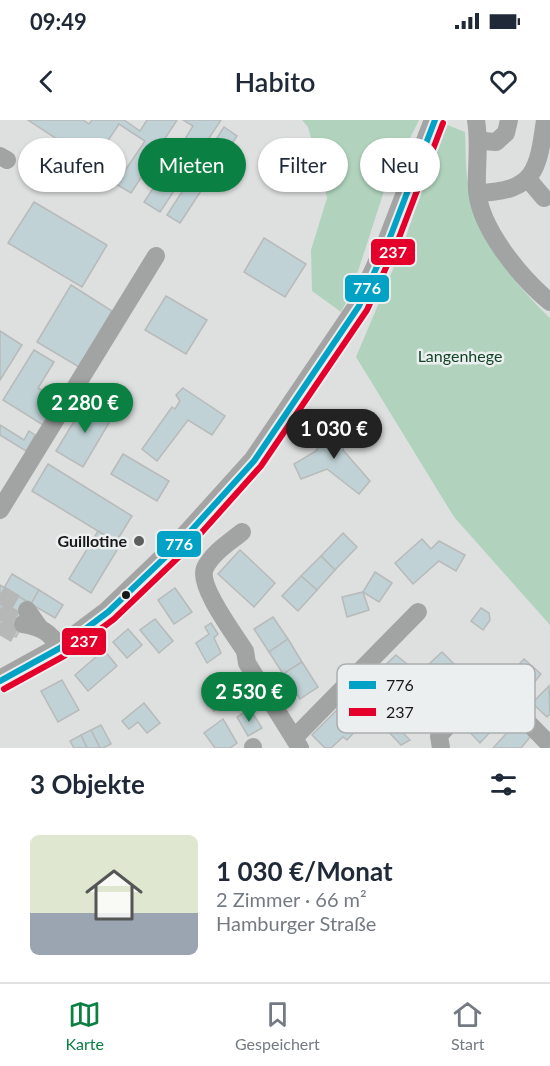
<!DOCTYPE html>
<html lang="de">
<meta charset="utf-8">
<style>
body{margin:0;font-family:Lato,sans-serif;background:#f6f6f7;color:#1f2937;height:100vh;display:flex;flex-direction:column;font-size:22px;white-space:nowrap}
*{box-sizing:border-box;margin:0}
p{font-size:20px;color:#747a83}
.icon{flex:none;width:33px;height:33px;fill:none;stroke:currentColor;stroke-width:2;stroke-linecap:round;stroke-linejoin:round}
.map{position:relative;height:628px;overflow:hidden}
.panel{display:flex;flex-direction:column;background:#fff;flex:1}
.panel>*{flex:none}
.top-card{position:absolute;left:18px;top:18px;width:514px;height:54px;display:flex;gap:12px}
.price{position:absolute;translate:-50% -51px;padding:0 14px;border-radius:21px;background:#0b8043;color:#fff;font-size:20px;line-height:39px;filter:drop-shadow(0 2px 3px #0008)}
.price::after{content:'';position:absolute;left:50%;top:36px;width:18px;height:14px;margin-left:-9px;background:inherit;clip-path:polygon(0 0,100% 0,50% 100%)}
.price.on{background:#222;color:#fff}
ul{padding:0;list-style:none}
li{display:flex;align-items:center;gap:18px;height:150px;padding:0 30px}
li span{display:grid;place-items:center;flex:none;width:168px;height:120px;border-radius:9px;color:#555}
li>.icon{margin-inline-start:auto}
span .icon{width:72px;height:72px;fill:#fffc;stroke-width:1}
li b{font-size:26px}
h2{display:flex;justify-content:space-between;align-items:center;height:72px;padding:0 30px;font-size:26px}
.tag{padding:0 21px;border-radius:27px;background:#fff;box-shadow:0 2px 4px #0004;font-size:21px;line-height:54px}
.tag.on{background:#0b8043;color:#fff}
.status{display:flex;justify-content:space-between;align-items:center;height:42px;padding:0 30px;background:#fff;direction:ltr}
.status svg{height:16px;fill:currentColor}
header{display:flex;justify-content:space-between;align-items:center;height:78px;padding:0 30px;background:#fff;font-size:27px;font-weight:600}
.tabs{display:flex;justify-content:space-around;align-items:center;height:84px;border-top:2px solid #e0e1e3;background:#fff;font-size:16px;color:#747a83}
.tabs a{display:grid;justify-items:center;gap:3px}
.tabs .on{color:#0b8043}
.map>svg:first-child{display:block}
.green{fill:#b1d3bd}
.building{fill:#c1d2d6;stroke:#b8baba;stroke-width:1.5}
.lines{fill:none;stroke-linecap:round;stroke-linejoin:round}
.minor-tunnel{stroke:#b6b8b8;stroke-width:18;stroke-dasharray:18 9;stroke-linecap:butt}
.minor{stroke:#a2a3a3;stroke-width:18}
.major{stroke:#a4a4a4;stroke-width:22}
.bus-1-casing{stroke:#ebefef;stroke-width:10}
.bus-2-casing{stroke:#ebefef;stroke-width:10}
.bus-1{stroke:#01a2c5;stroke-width:6}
.bus-2{stroke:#e4002b;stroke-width:6}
.poi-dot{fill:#5d5e5e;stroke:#ebefef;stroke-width:2}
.bus-dot{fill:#171818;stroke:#ebefef;stroke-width:2}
.labels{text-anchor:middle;stroke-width:5;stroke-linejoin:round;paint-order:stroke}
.park-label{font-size:16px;fill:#134428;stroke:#ebefef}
.poi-label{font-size:16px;font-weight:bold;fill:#171818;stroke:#ebefef;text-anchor:end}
.key{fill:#ebefef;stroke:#abaeae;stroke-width:1.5}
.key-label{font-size:16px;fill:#171818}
.line-badge{stroke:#ebefef;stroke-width:2}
.badge-label{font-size:16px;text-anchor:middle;font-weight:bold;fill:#fff}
</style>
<div class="status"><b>09:49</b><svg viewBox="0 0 49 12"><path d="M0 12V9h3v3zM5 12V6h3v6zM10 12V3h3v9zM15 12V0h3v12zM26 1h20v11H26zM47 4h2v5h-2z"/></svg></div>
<header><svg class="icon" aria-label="back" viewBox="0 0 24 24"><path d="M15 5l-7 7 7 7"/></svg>Habito<svg class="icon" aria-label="heart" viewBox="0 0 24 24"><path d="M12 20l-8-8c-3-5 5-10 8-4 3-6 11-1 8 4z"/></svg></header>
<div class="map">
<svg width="550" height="628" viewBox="0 0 550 628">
<rect width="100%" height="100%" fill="#dee0e0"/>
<!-- green -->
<g class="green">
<path d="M302 0H419L384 71 351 173 341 192 312 171 311 130 327 78 308 7Z"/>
<path d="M445 4 465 12C466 29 465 50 469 67 481 121 511 161 550 198V505L454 397 356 237 402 128Z"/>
</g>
<!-- building -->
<g class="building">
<path d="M28 0H83L89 4 92 0H124L140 11 147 0H177L164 20 179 29 193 6 183 0H221L160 92 144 82 173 39 159 30 131 73 116 64 145 21 119 4 93 43Z"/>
<path d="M224 7 237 16 180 103 167 95Z"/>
<path d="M34 82 107 125 82 167 8 123Z"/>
<path d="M264 118 306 144 285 177 244 152Z"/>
<path d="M71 165 112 191 79 247 37 222Z"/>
<path d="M166 176 207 200 186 234 145 210Z"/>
<path d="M0 211 22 225 0 260Z"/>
<path d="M34 230 54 242 38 268 58 280 43 305 3 280Z"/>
<path d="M183 268 225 296 212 315 188 300 157 341 142 329 172 287 175 289 180 281 176 275Z"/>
<path d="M87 280 113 296 83 347 56 331Z"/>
<path d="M337 300 349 304 343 330 370 361 359 374 327 349 301 359 294 344 316 331Z"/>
<path d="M0 305 24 320 29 311 35 315 26 331 0 315Z"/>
<path d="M123 334 169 361 157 381 111 354Z"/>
<path d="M48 344 132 396 116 422 32 371Z"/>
<path d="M98 411 116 422 119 418 123 420 91 473 69 459Z"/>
<path d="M343 413 357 427 335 450 321 436Z"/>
<path d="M422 419 431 429 439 421 465 435 456 451 439 441 413 464 395 443Z"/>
<path d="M240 430 275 463 254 487 218 454Z"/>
<path d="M321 436 335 450 317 470 301 456Z"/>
<path d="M375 452 392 463 379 482 363 472Z"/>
<path d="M12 454 39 470 31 484 4 468Z"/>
<path d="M301 456 317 470 298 491 282 476Z"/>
<path d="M0 465 31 484 30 493 16 517 0 507Z"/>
<path d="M175 468 192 492 174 504 158 480Z"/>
<path d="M39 470 63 485 55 498 31 484Z"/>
<path d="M363 472 369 490 347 497 342 477Z"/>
<path d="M481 488 489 493 490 500 483 510 471 501Z"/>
<path d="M273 497 288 519 269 532 254 509Z"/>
<path d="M155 499 173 521 159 533 140 510Z"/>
<path d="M211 503 218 514 214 518 221 533 207 543 196 523 209 514 205 507Z"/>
<path d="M128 509 142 525 127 538 113 522Z"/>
<path d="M288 519 302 542 283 554 269 532Z"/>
<path d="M104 530 117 546 88 571 75 555Z"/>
<path d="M442 532 458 548 452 555 445 547 438 554 428 545Z"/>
<path d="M396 535 413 549 392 568 377 553Z"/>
<path d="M524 539 541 554 523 576 505 559Z"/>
<path d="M302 542 318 567 300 579 283 554Z"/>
<path d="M231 555 242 573 214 591 203 574Z"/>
<path d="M62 560 79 590 58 602 41 571Z"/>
<path d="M549 566 550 594 547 597 532 583Z"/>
<path d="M144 583 160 603 147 613 138 602 129 609 122 601Z"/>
<path d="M250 589 262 608 248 616 237 597Z"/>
<path d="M338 589 359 607 347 620 343 617 331 628H325L312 615Z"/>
<path d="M384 594 410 620 401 625 384 607Z"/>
<path d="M478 595 492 610 480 623 465 607Z"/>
<path d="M223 599 237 623 230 628H215L204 613Z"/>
<path d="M517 602 531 616 521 628H493Z"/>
<path d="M101 605 111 624 103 628H100L91 610Z"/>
<path d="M91 610 100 628H87L81 615Z"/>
<path d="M81 615 87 628H74L70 621Z"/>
</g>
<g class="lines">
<!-- minor-tunnel -->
<g class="minor-tunnel">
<path d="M0 474 27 490"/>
<path d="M0 490 23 504"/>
<path d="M0 505 17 515"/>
</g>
<!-- minor -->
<g class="minor">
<path d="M476 0C480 23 476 47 477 70 480 109 521 158 550 182"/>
<path d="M478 16 483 21 496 22 506 13 509 0"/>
<path d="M0 36 7 40"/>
<path d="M528 59 544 78"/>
<path d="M478 73C535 71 538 51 545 0"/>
<path d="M0 390 156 136"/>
<path d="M242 412C230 422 212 433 205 448 197 465 235 515 245 531L247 543 300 628"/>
<path d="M27 490 39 507"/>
<path d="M23 504C41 507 50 512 60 528"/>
<path d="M294 618 418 492"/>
<path d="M253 627V628"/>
<path d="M441 628 439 616 443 611 480 572 490 567 495 569 547 622"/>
</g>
<!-- major -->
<path class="major" d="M0 561 60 528 108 492 178 425 254 341 359 186 389 120 435 0"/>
<!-- bus-1 casing -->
<g class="bus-1-casing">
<path id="bus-1" d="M0 561 60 528 108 492 178 425 254 341 359 186 389 120 435 0"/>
</g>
<!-- bus-2 casing -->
<g class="bus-2-casing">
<path id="bus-2" d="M4 569 64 536 114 499 185 431 261 346 367 190 397 123 443 3"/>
</g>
<!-- bus-1 -->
<use href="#bus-1" class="bus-1"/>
<!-- bus-2 -->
<use href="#bus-2" class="bus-2"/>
</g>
<!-- markers -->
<circle class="poi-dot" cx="139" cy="421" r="6"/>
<circle class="bus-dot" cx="126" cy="475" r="5"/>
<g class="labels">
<!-- park labels -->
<g class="park-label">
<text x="460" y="242">Langenhege</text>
</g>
<!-- poi labels -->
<g class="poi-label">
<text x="127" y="427">Guillotine</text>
</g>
</g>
<!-- legend -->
<rect x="337" y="544" width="198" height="69" rx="9" class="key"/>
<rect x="349" y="561" width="27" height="8" fill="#01a2c5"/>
<rect x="349" y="588" width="27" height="8" fill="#e4002b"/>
<g class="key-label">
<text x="386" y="571">776</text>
<text x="386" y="598">237</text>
</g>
<g class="line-badge">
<rect x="370" y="118" width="46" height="28" rx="6" fill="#e4002b"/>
<rect x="344" y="154" width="46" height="29" rx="6" fill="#01a2c5"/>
<rect x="156" y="410" width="46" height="28" rx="6" fill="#01a2c5"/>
<rect x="61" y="507" width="46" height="29" rx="6" fill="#e4002b"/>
</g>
<g class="badge-label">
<text x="393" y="138">237</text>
<text x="367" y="174">776</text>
<text x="179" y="430">776</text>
<text x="84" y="527">237</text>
</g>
</svg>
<b class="price" style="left:85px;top:314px">2 280 €</b>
<b class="price on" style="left:334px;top:340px">1 030 €</b>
<b class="price" style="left:249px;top:603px">2 530 €</b>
<div class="top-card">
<a class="tag">Kaufen</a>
<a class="tag on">Mieten</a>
<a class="tag">Filter</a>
<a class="tag">Neu</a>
</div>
</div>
<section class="panel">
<h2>3 Objekte<svg class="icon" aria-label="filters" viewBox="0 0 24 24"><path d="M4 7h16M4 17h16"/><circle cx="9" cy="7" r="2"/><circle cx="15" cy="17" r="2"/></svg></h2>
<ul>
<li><span style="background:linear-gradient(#dfe7d0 65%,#9aa5b1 0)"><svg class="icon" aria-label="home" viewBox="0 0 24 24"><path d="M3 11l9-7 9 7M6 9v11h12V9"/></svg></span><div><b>1 030 €/Monat</b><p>2 Zimmer · 66 m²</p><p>Hamburger Straße</p></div></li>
</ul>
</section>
<nav class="tabs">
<a class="on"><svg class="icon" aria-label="map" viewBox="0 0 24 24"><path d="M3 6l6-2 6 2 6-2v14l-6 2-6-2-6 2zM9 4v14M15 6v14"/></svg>Karte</a>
<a><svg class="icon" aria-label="saved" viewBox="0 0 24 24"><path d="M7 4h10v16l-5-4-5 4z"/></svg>Gespeichert</a>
<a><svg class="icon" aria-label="home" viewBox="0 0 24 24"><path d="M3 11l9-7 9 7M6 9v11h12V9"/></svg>Start</a>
</nav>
